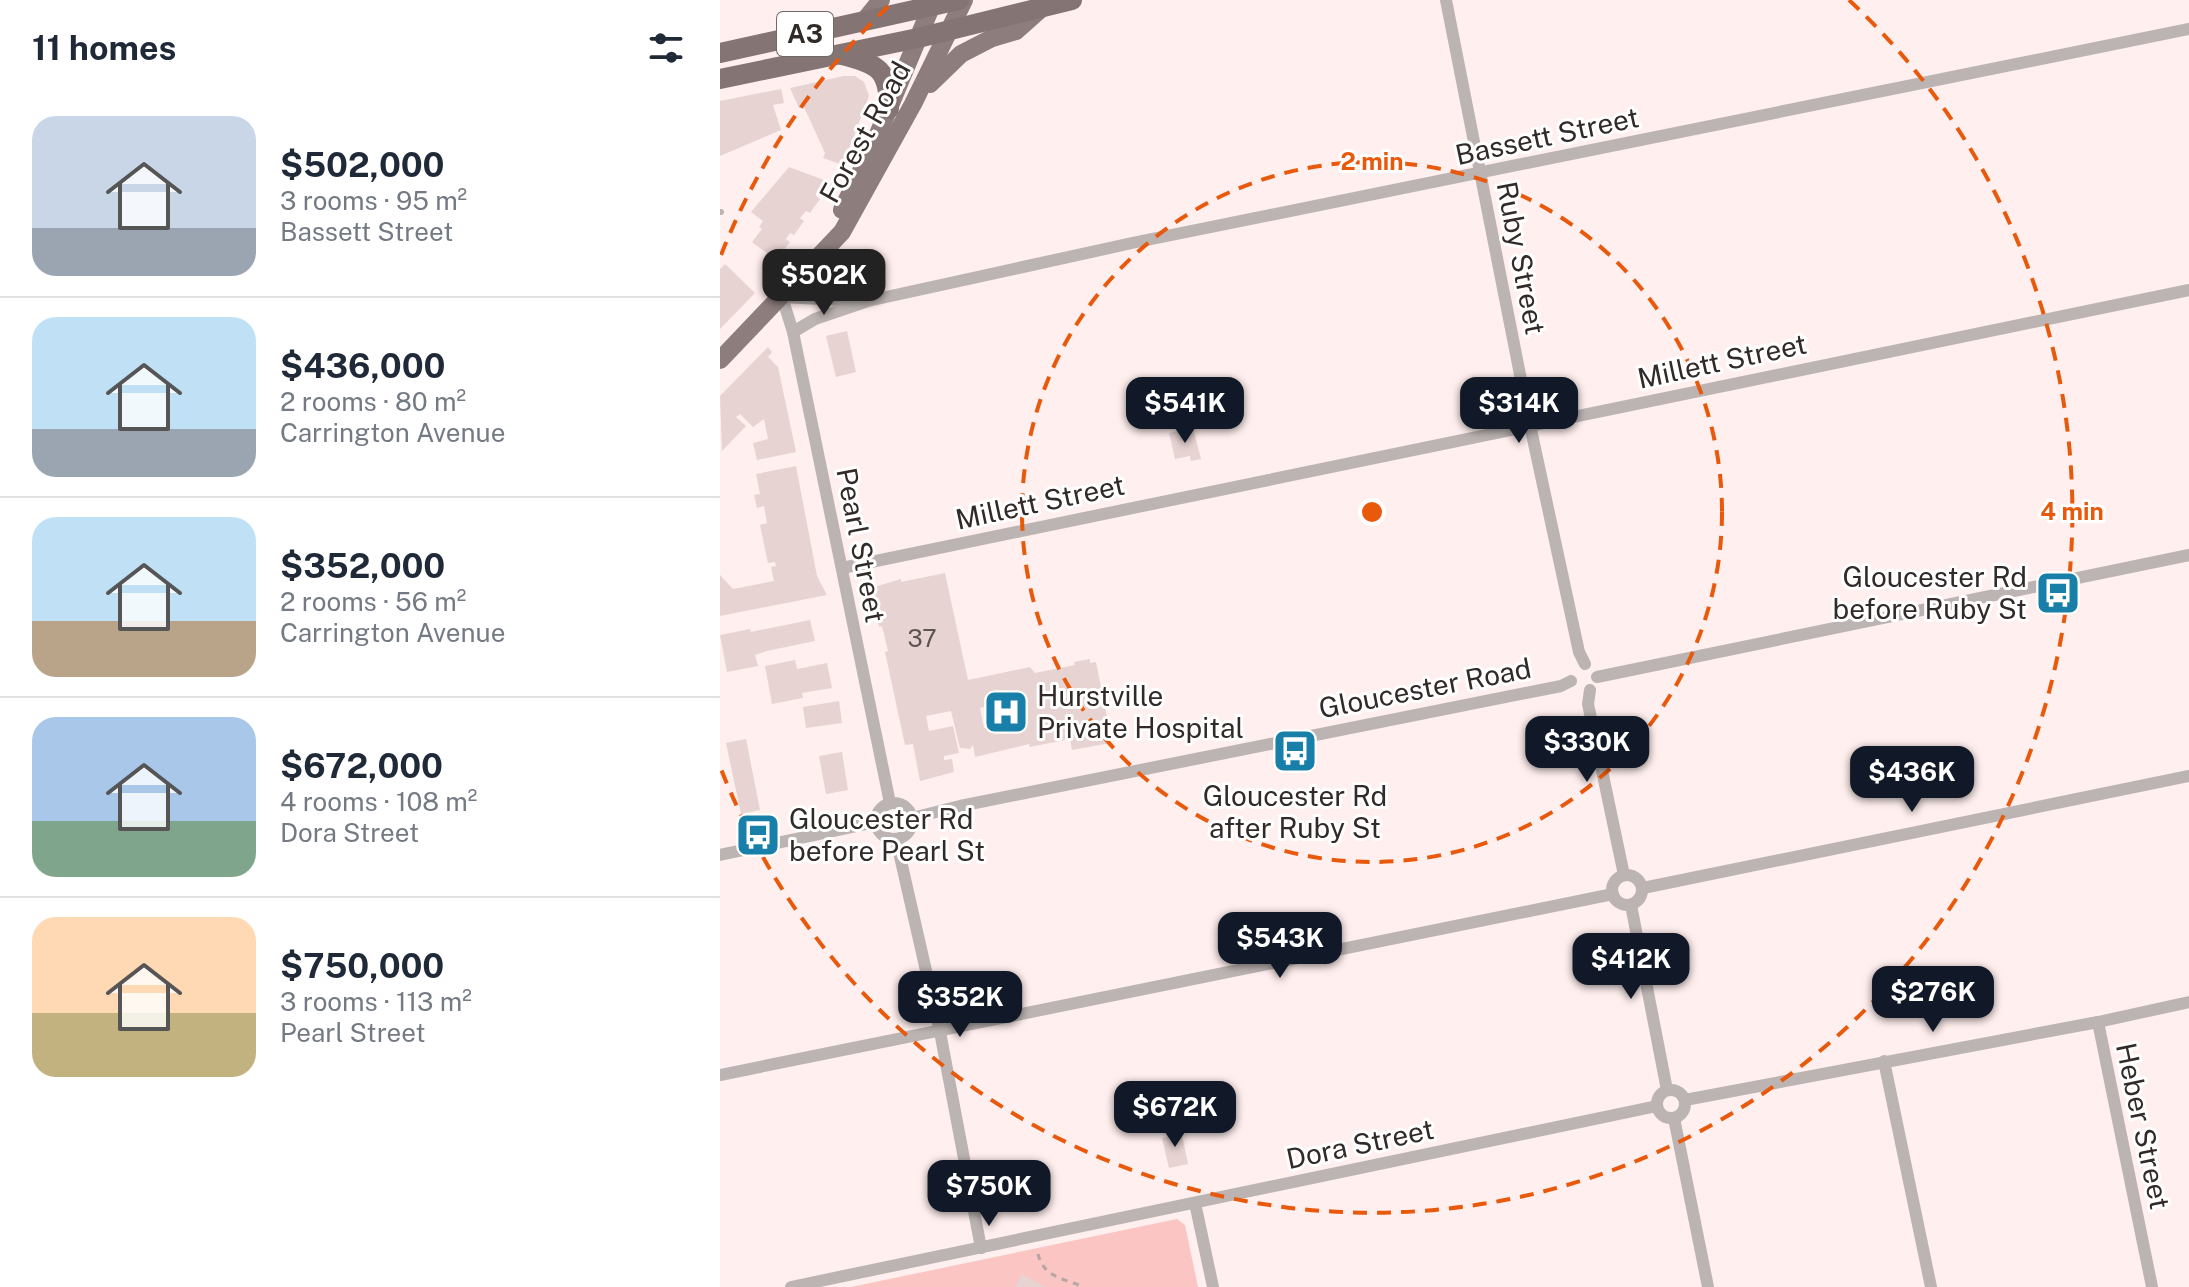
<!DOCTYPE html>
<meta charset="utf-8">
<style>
body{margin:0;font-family:"Public Sans",sans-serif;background:#f2f2f3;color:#1f2937;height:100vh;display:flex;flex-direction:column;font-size:30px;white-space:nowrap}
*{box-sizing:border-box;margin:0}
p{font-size:26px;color:#747a83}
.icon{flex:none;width:44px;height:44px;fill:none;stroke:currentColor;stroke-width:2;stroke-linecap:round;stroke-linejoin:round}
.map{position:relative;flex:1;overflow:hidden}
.drawer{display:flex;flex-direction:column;background:#fff;width:720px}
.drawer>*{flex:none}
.price{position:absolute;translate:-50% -68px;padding:0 18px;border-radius:16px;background:#111827;color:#fff;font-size:26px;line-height:52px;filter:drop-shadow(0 2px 4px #0008)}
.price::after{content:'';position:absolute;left:50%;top:48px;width:24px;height:18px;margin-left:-12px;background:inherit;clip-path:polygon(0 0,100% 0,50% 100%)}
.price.on{background:#222;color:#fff}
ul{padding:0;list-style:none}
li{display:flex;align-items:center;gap:24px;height:200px;padding:0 32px}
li+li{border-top:2px solid #e0e1e3}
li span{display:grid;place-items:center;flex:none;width:224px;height:160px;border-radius:24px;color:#555}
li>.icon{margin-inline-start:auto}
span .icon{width:96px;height:96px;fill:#fffc;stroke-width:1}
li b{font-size:34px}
h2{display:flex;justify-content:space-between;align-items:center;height:96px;padding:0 32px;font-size:34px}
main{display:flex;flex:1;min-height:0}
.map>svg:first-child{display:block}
.green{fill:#fac5c2}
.building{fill:#e6d3d2;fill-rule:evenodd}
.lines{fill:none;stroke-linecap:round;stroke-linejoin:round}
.path{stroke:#b3a6a5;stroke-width:3;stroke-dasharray:6 6;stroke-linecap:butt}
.service{stroke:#bcb4b3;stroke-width:6}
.minor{stroke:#bcb4b3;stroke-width:12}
.primary{stroke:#8d7e7d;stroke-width:18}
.trunk{stroke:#847474;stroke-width:20}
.ring{fill:none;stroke:#e8590c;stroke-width:4;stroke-dasharray:14 10}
.labels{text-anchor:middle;stroke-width:6;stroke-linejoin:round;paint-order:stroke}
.number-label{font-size:24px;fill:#5e5453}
.shield{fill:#fff;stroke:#6f6a69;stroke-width:2}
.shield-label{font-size:26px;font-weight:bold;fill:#312a29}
.street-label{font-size:28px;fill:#312a29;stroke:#fff}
.poi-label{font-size:28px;fill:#312a29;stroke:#fff;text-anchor:start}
.centre{fill:#e8590c;stroke:#fff;stroke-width:4}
.ring-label{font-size:24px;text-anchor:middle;font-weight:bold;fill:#e8590c;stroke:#fff;stroke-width:6;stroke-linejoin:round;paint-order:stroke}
</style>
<main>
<section class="drawer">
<h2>11 homes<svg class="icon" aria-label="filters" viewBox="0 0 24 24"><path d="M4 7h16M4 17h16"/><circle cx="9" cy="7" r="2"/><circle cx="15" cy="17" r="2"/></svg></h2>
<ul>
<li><span style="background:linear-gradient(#c9d6e8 70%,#9aa5b1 0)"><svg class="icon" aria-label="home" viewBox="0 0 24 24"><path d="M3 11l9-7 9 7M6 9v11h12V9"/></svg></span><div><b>$502,000</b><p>3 rooms · 95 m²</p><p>Bassett Street</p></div></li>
<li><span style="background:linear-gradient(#bfe0f5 70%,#9aa5b1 0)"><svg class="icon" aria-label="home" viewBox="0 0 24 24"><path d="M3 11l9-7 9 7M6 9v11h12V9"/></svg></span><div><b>$436,000</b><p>2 rooms · 80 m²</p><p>Carrington Avenue</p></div></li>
<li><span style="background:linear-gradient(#bfe0f5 65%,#b9a48a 0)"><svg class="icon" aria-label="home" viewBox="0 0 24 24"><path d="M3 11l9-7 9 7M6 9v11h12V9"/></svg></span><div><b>$352,000</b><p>2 rooms · 56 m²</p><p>Carrington Avenue</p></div></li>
<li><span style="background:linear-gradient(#a9c7e8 65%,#7fa58c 0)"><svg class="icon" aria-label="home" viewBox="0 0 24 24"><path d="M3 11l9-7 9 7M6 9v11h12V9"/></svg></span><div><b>$672,000</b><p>4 rooms · 108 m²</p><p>Dora Street</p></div></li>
<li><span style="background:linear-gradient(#ffd9b3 60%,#c2b280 0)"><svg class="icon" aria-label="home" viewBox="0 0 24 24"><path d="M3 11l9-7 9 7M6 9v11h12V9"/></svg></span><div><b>$750,000</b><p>3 rooms · 113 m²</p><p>Pearl Street</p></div></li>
</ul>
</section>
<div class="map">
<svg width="1469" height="1287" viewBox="0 0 1469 1287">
<rect width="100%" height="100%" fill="#ffefee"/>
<!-- green -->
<path class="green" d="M457 1219 465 1225 478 1287H131Z"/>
<!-- building -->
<g class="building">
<path d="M124 76H135L144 82 149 96 123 165 103 158 105 153 84 107 79 108 70 88Z"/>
<path d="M61 89 64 103 53 105 61 130 0 156V101Z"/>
<path d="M69 167 112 183 105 192 101 190 96 196 100 199 90 213 86 211 80 218 84 221 74 235 70 233 66 239 70 242 56 260 32 242 42 229 39 227 43 221 31 212Z"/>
<path d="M5 264 35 293 0 329V269Z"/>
<path d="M127 331 136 372 116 377 106 336Z"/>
<path d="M48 347 52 352 48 357 58 367 76 452 37 460 33 443 48 439 44 419 33 427 20 414 16 417 26 426 2 451 0 396Z"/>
<path d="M473 428 481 459 471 461 470 456 455 459 449 433Z"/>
<path d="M76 466 97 576 107 595 0 616V575L13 589 54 581 51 567 56 566 55 562 48 563 40 525 47 523 44 506 37 508 34 495 40 494 36 474Z"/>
<path d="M225 573 248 680 310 667 315 673 355 665 354 662 370 659V663L376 662 390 732 388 733 390 743 352 750 350 739 310 747 309 744 255 757 253 745 250 749 240 748 231 711 206 716 209 731 233 726 239 753 224 756V760L232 759 234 772 200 781 193 744 185 745 165 652 168 651 162 626 159 627 151 588 181 579V582ZM273 705 277 725 264 728 260 708Z"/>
<path d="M90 620 95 641 47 651 35 655 38 666 7 672 0 635 30 629 31 632Z"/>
<path d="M75 660 77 669 107 663 112 688 82 693 83 698 52 704 45 666Z"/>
<path d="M119 701 122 723 86 728 83 707Z"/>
<path d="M26 739 40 810 21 814 6 743Z"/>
<path d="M122 752 128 790 106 794 99 756Z"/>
<path d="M461 1130 468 1164 449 1168 442 1138 447 1137 446 1133Z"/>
<path d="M302 1274 326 1287H295Z"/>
</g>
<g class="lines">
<!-- path -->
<path class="path" d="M318 1254C324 1278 344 1278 363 1287"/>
<!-- service -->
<path class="service" d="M0 212H1"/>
<!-- minor -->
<g class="minor">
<path d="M726 0 810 425 859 652 865 664"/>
<path d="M140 301 62 297 73 332 170 803"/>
<path d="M73 332 95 319 148 301 412 243 1469 29"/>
<path d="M122 568 1469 290"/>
<path d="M877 677 1469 555"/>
<path d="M870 690 868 704 904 875"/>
<circle cx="174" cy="821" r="18"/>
<path d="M192 818 240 806 841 686 851 681"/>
<path d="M176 839 220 1032 261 1248"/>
<path d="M0 855 156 822"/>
<circle cx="907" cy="890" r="15"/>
<path d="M923 888 1469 776"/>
<path d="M911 905 947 1090"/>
<path d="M1378 1022 1432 1287"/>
<path d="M1164 1061 1211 1287"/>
<path d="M0 1075 893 894"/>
<circle cx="951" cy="1104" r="14"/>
<path d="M965 1100 1378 1022 1469 1002"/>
<path d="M954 1118 988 1287"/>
<path d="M475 1203 493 1287"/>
<path d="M71 1287 937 1106"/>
</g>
<!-- primary -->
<g class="primary">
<path d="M144 21 161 0"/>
<path d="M210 84 241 54 272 38 296 31 323 7"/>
<path d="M122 210 151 151 214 0"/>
<path d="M0 360 122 232 193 104 244 0"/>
</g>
<!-- trunk -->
<g class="trunk">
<path d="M0 53 239 0"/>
<path d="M122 55C159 64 169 70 169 109"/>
<path d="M0 79 198 38 352 0"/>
</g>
</g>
<!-- distance rings -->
<g class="ring">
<circle cx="652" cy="512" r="350"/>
<path d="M1 255A700 700 0 0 1 175 0M1129 0A700 700 0 1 1 1 769"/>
</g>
<!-- icons -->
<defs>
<g id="bus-square" transform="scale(2.3)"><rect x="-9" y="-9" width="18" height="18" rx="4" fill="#187fa9" stroke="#fff"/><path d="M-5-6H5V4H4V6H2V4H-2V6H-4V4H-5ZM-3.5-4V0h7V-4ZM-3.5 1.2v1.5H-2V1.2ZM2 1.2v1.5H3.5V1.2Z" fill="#fff"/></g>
<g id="hospital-square" transform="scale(2.3)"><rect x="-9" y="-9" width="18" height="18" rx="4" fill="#187fa9" stroke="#fff"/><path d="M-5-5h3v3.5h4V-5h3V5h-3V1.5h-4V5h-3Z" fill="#fff"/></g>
</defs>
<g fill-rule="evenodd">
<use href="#bus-square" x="1338" y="593"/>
<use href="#hospital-square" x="286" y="712"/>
<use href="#bus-square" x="575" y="751"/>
<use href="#bus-square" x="38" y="835"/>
</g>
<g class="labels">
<!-- number labels -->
<g class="number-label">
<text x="202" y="647">37</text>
</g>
<!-- shield labels -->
<rect class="shield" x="57" y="12" width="56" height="44" rx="6"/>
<g class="shield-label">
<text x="85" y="43">A3</text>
</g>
<!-- street labels -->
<g class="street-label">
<text transform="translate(145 132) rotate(-61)" y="10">Forest Road</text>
<text transform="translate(827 136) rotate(-12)" y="10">Bassett Street</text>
<text transform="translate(801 258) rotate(79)" y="10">Ruby Street</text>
<text transform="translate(1002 361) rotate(-12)" y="10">Millett Street</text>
<text transform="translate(320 502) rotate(-12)" y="10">Millett Street</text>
<text transform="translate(141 545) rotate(79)" y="10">Pearl Street</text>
<text transform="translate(705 688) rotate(-11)" y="10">Gloucester Road</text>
<text transform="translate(1423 1126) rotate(78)" y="10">Heber Street</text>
<text transform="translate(640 1144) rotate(-12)" y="10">Dora Street</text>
</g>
<!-- poi labels -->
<g class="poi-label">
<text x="1307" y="587" text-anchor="end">Gloucester Rd<tspan x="1307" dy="32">before Ruby St</tspan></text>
<text x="317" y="706">Hurstville<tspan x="317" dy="32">Private Hospital</tspan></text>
<text x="575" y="806" text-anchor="middle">Gloucester Rd<tspan x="575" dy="32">after Ruby St</tspan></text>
<text x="69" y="829">Gloucester Rd<tspan x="69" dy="32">before Pearl St</tspan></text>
</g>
</g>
<circle cx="652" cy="512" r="12" class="centre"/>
<g class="ring-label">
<text x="652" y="170">2 min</text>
<text x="1352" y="520">4 min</text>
</g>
</svg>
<b class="price on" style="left:104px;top:317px">$502K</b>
<b class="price" style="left:465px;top:445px">$541K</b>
<b class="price" style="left:799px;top:445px">$314K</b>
<b class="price" style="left:867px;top:784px">$330K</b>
<b class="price" style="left:1192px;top:814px">$436K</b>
<b class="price" style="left:560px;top:980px">$543K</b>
<b class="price" style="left:911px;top:1001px">$412K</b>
<b class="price" style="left:1213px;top:1034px">$276K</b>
<b class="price" style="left:240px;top:1039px">$352K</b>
<b class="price" style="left:455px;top:1149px">$672K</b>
<b class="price" style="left:269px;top:1228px">$750K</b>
</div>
</main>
